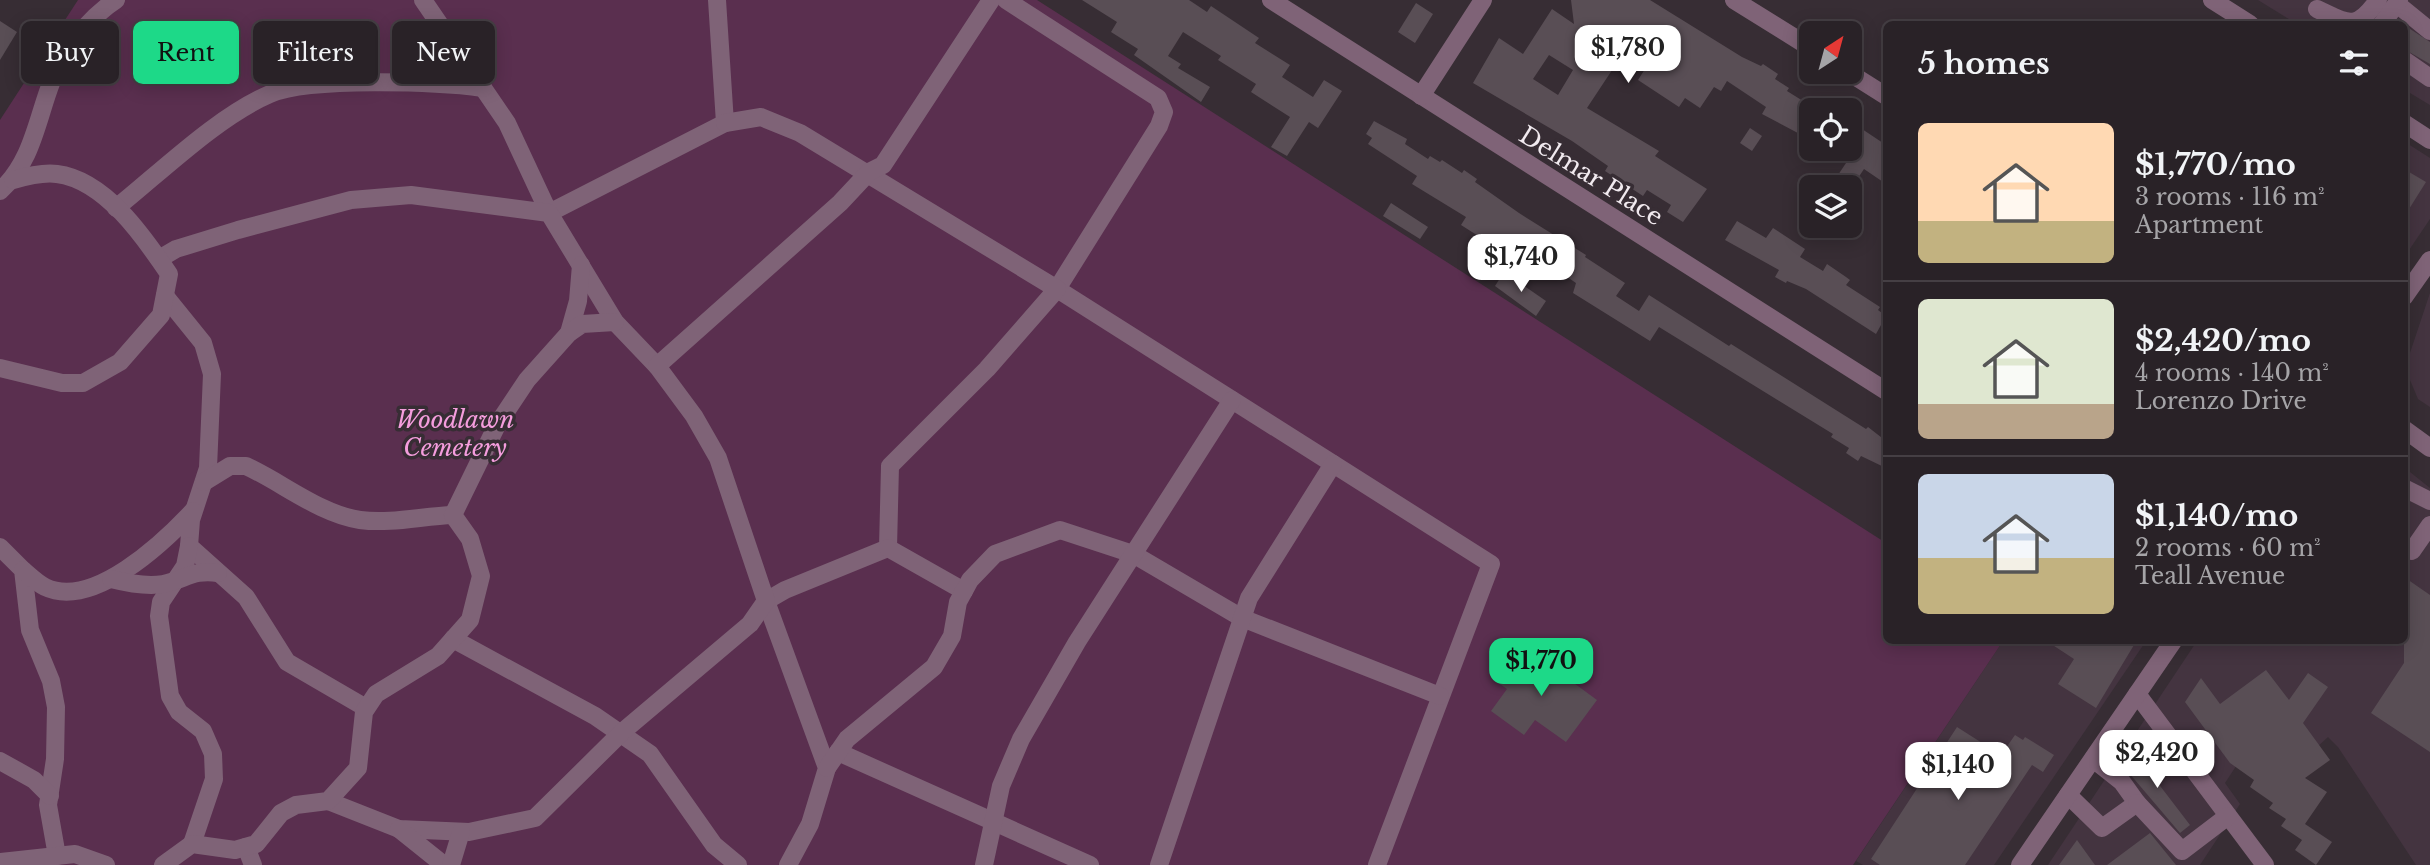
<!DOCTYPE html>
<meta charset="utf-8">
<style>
body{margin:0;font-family:"Libre Baskerville",serif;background:#312a2f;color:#f1f3f6;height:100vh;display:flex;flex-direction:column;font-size:26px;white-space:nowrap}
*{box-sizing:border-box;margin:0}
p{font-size:23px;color:#a5a4a7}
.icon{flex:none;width:38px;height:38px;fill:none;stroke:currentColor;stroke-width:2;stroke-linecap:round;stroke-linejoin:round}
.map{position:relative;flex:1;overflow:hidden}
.drawer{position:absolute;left:1883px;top:21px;width:525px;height:623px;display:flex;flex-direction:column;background:#292227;border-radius:10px;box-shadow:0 4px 18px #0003,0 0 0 2px #453f44}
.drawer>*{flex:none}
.top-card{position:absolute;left:21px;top:21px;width:665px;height:63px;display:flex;gap:14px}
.needle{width:46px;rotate:36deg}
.fabs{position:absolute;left:1799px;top:21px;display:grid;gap:14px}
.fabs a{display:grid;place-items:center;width:63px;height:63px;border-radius:10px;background:#292227;box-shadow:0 4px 18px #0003,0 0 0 2px #453f44;font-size:35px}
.price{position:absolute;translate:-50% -60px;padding:0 16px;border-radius:14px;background:#fff;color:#222;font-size:23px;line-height:46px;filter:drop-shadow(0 2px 4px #0008)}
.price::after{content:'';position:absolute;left:50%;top:42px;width:21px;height:16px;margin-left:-10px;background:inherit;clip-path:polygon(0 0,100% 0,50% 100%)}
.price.selected{background:#1dd988;color:#111}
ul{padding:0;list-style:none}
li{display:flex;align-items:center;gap:21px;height:175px;padding:0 35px}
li+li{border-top:2px solid #453f44}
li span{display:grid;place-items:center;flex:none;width:196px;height:140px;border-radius:10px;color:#555}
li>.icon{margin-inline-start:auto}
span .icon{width:84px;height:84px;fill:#fffc;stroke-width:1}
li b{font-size:30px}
h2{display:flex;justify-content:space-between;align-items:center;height:84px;padding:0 35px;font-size:30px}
.tag{padding:0 24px;border-radius:10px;background:#292227;box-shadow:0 4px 18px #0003,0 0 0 2px #453f44;font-size:24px;line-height:63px}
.tag.selected{background:#1dd988;color:#111}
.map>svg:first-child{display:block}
.built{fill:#443440}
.green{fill:#5a2f4f}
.building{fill:#594e55;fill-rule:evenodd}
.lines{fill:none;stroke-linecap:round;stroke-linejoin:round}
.minor{stroke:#7f6377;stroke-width:18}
.labels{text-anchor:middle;stroke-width:7;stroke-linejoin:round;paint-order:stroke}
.street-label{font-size:24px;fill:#f1eaef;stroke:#372d34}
.park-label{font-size:24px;font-style:italic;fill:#f49ddd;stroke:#372d34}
</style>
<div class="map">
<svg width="2430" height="865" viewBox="0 0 2430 865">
<rect width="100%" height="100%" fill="#372d34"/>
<!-- built -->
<g class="built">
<path d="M2258 0H2430V105L2405 90 2404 24H2297Z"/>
<path d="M2405 142 2430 158V219L2405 256Z"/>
<path d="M2430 293V407L2418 399 2405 368Z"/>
<path d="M2405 468 2430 488V865H2416L2338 747 2328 737 2292 770 2259 731 2225 783 2240 804 2200 865H2048L2197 641 2404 640Z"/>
<path d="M2003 641H2146L1994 865H1863L1856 861Z"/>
</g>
<!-- green -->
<path class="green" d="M78 0H1037L1886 543V640L2003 641 1853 865H0V120Z"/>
<!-- building -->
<g class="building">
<path d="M1082 0H1189L1207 12 1211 6 1259 38 1255 43 1290 65 1282 77 1313 97 1324 80 1342 91 1318 128 1309 122 1287 156 1271 147 1290 117 1251 92 1256 84 1218 60 1221 56 1183 32 1168 56 1181 64 1178 68 1210 87 1201 102 1134 55 1138 49 1111 32 1117 22Z"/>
<path d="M1571 0H1650L1742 57 1761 66 1763 64 1778 74 1775 79 1789 88 1787 91 1811 106V140L1762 114 1766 107 1727 81 1721 91 1714 87 1700 108 1685 98 1679 107 1638 80 1645 69 1622 55 1587 108 1659 151 1655 156 1707 189 1683 222 1667 212 1671 205 1647 190 1643 196 1605 171 1608 166 1572 141 1473 83 1499 38 1523 54 1552 9 1574 24ZM1549 55 1573 70 1558 95 1533 79Z"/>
<path d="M1416 3 1433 14 1415 43 1398 32Z"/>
<path d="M0 21 17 32 0 60Z"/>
<path d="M2404 25 2430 42V64L2404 49Z"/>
<path d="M1374 121 1407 139 1405 144 1428 159 1430 156 1440 162 1442 160 1462 173 1464 170 1477 179 1475 182 1519 213 1586 255 1585 257 1625 283 1616 296 1639 311 1649 295 1729 346 1731 344 1866 429 1868 427 1886 441V468L1861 456 1858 461 1846 453 1849 448 1831 437 1833 434 1659 327 1650 341 1573 293 1576 283 1517 243 1512 251 1486 234 1483 239 1461 225 1466 217 1412 184 1417 176 1368 144 1372 138 1366 134Z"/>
<path d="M1850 121 1886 145V184L1864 169 1852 187H1830L1852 154Z"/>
<path d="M1750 128 1762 136 1752 151 1740 143Z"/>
<path d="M2404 169 2426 182 2404 217Z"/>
<path d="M1391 203 1428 227 1420 239 1383 216Z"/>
<path d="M1737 221 1766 238 1773 228 1805 249 1800 257 1823 271 1827 264 1846 277 1850 280 1846 285 1880 307 1878 310 1886 316 1876 334 1806 289 1787 281 1786 283 1775 277 1779 270 1725 240Z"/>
<path d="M1504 272 1546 301 1536 316 1495 286Z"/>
<path d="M2404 577 2430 595V752L2371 713 2404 663Z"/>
<path d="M2045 640H2137L2096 708 2058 684 2074 659Z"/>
<path d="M1519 652 1529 659 1533 653 1597 700 1566 742 1535 720 1524 735 1491 711 1507 689 1497 682Z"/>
<path d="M2266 670 2289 700 2308 673 2328 687 2303 723 2330 760 2305 778 2327 792 2305 824 2332 842 2316 865 2295 850 2302 840 2281 826 2286 819 2269 808 2273 803 2250 787 2254 780 2230 763 2185 702 2201 678 2220 704Z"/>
<path d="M1957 727 2001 755 2015 735 2023 740 2025 737 2054 755 2043 772 2032 765 1965 865H1880L1871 859Z"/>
<path d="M2148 751 2161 767 2151 774 2190 825 2180 833 2129 773 2138 766 2135 760Z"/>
<path d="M2150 833 2176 865H2107Z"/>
<path d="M2077 840 2095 865H2059Z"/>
</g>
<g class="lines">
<!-- minor -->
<g class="minor">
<path d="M423 0 507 123 549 213 725 123 717 0"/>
<path d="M1006 0 1158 98 1164 112 1159 126 1057 289 1491 564 1377 865"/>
<path d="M1271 0 1886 391"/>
<path d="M1734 0 1811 48"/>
<path d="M2212 0 2250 24"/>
<path d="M2397 4 2430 31"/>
<path d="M2317 9C2349 24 2356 31 2378 0"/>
<path d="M2382 24 2399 0"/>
<path d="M2404 60 2430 78"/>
<path d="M1848 72 1886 96"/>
<path d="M1421 96 1483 0"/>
<path d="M725 123 761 117 800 133 1057 289 987 369 890 466 888 548 785 590 766 601 827 768 810 824 788 865"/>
<path d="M2404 123 2430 140"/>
<path d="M0 191C38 157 38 103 61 60 72 39 96 13 116 0"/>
<path d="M116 208C161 172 218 116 270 94 310 77 438 82 483 88"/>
<path d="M159 259 176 249 238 230 351 200 411 195 549 213 615 322 657 366"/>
<path d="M165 296 203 343 212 374 208 468 191 520 189 546 246 597 287 662 366 708"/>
<path d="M2404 297 2430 260"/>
<path d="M569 333 578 301 581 265"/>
<path d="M0 368 62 383H83L120 362 161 315 169 274C144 237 105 180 57 174 43 172 27 176 13 180"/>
<path d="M2404 429 2430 448"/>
<path d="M204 482 230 466H246C283 483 320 514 360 520 391 524 423 516 453 515"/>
<path d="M2404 488 2430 501"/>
<path d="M189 546 185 566 161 602 159 616 170 696 179 712 203 731 213 754 214 779 192 844"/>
<path d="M0 547 23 570 30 630 51 681 56 707 55 759 48 805 57 856"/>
<path d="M888 548 964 591"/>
<path d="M2412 551 2430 525"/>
<path d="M23 570C30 576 37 583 45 587 93 610 164 542 193 511"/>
<path d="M111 579C127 583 146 587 163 584 185 580 193 569 218 573"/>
<path d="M453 639 595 716 650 754 714 845 738 865"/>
<path d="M2137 694 2265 865"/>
<path d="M838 752 1090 865"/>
<path d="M0 761 34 780 50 796"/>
<path d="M827 768 847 739 934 667 952 636 958 602 970 580 995 554 1060 530 1133 554 1242 618 1440 696"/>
<path d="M2068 795 2102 828 2137 803 2122 782 2093 759"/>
<path d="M328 801 399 829 469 832 535 818 621 733 750 624 766 601 718 458 694 416 657 366 840 203 869 172 883 165 991 0"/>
<path d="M2137 803 2182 851 2228 816"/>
<path d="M399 829 444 865"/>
<path d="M246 847 253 865"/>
<path d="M0 862 75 854 106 865"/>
<path d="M163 865 192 844 235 850 256 844 281 813 296 805 328 801 358 768 364 712 376 694 438 656 470 620 481 576 470 539 453 515 497 425 527 380 569 333 582 324 615 322"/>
<path d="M451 865 461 832"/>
<path d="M984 865 1001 786 1021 739 1077 642 1232 400"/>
<path d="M1159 865 1249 598 1333 464"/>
<path d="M2020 865 2174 640"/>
</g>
</g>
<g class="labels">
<!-- street labels -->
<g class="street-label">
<text transform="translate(1591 176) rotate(32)" y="8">Delmar Place</text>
</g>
<!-- park labels -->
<g class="park-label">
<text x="455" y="428">Woodlawn<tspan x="455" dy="28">Cemetery</tspan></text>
</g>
</g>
</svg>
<div class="fabs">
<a><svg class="needle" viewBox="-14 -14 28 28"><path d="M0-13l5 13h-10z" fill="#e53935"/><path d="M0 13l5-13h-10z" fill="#a5a4a7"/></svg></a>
<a><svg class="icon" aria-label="locate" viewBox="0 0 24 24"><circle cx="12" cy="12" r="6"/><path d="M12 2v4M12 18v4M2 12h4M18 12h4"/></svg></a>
<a><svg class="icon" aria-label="layers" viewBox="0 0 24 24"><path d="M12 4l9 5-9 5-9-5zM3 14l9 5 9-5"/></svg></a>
</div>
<b class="price" style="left:1628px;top:85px">$1,780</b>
<b class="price" style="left:1521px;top:294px">$1,740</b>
<b class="price selected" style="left:1541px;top:698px">$1,770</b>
<b class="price" style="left:2157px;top:790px">$2,420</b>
<b class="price" style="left:1958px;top:802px">$1,140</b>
<div class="top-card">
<a class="tag">Buy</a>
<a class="tag selected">Rent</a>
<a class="tag">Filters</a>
<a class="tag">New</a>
</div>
<section class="drawer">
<h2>5 homes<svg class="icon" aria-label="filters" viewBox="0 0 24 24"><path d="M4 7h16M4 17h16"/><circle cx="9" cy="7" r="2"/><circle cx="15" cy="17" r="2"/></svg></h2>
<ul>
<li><span style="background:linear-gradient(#ffd9b3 70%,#c2b280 0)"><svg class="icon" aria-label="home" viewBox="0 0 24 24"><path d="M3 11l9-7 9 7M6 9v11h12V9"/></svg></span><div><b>$1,770/mo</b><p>3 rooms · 116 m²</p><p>Apartment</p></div></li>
<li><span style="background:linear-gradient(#dfe7d0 75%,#b9a48a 0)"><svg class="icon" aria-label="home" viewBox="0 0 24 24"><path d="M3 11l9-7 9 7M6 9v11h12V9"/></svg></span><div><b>$2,420/mo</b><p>4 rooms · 140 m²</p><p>Lorenzo Drive</p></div></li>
<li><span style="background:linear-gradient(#c9d6e8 60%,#c2b280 0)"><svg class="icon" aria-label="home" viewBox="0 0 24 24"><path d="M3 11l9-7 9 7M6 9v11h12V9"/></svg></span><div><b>$1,140/mo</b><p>2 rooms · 60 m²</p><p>Teall Avenue</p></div></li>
</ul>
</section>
</div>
